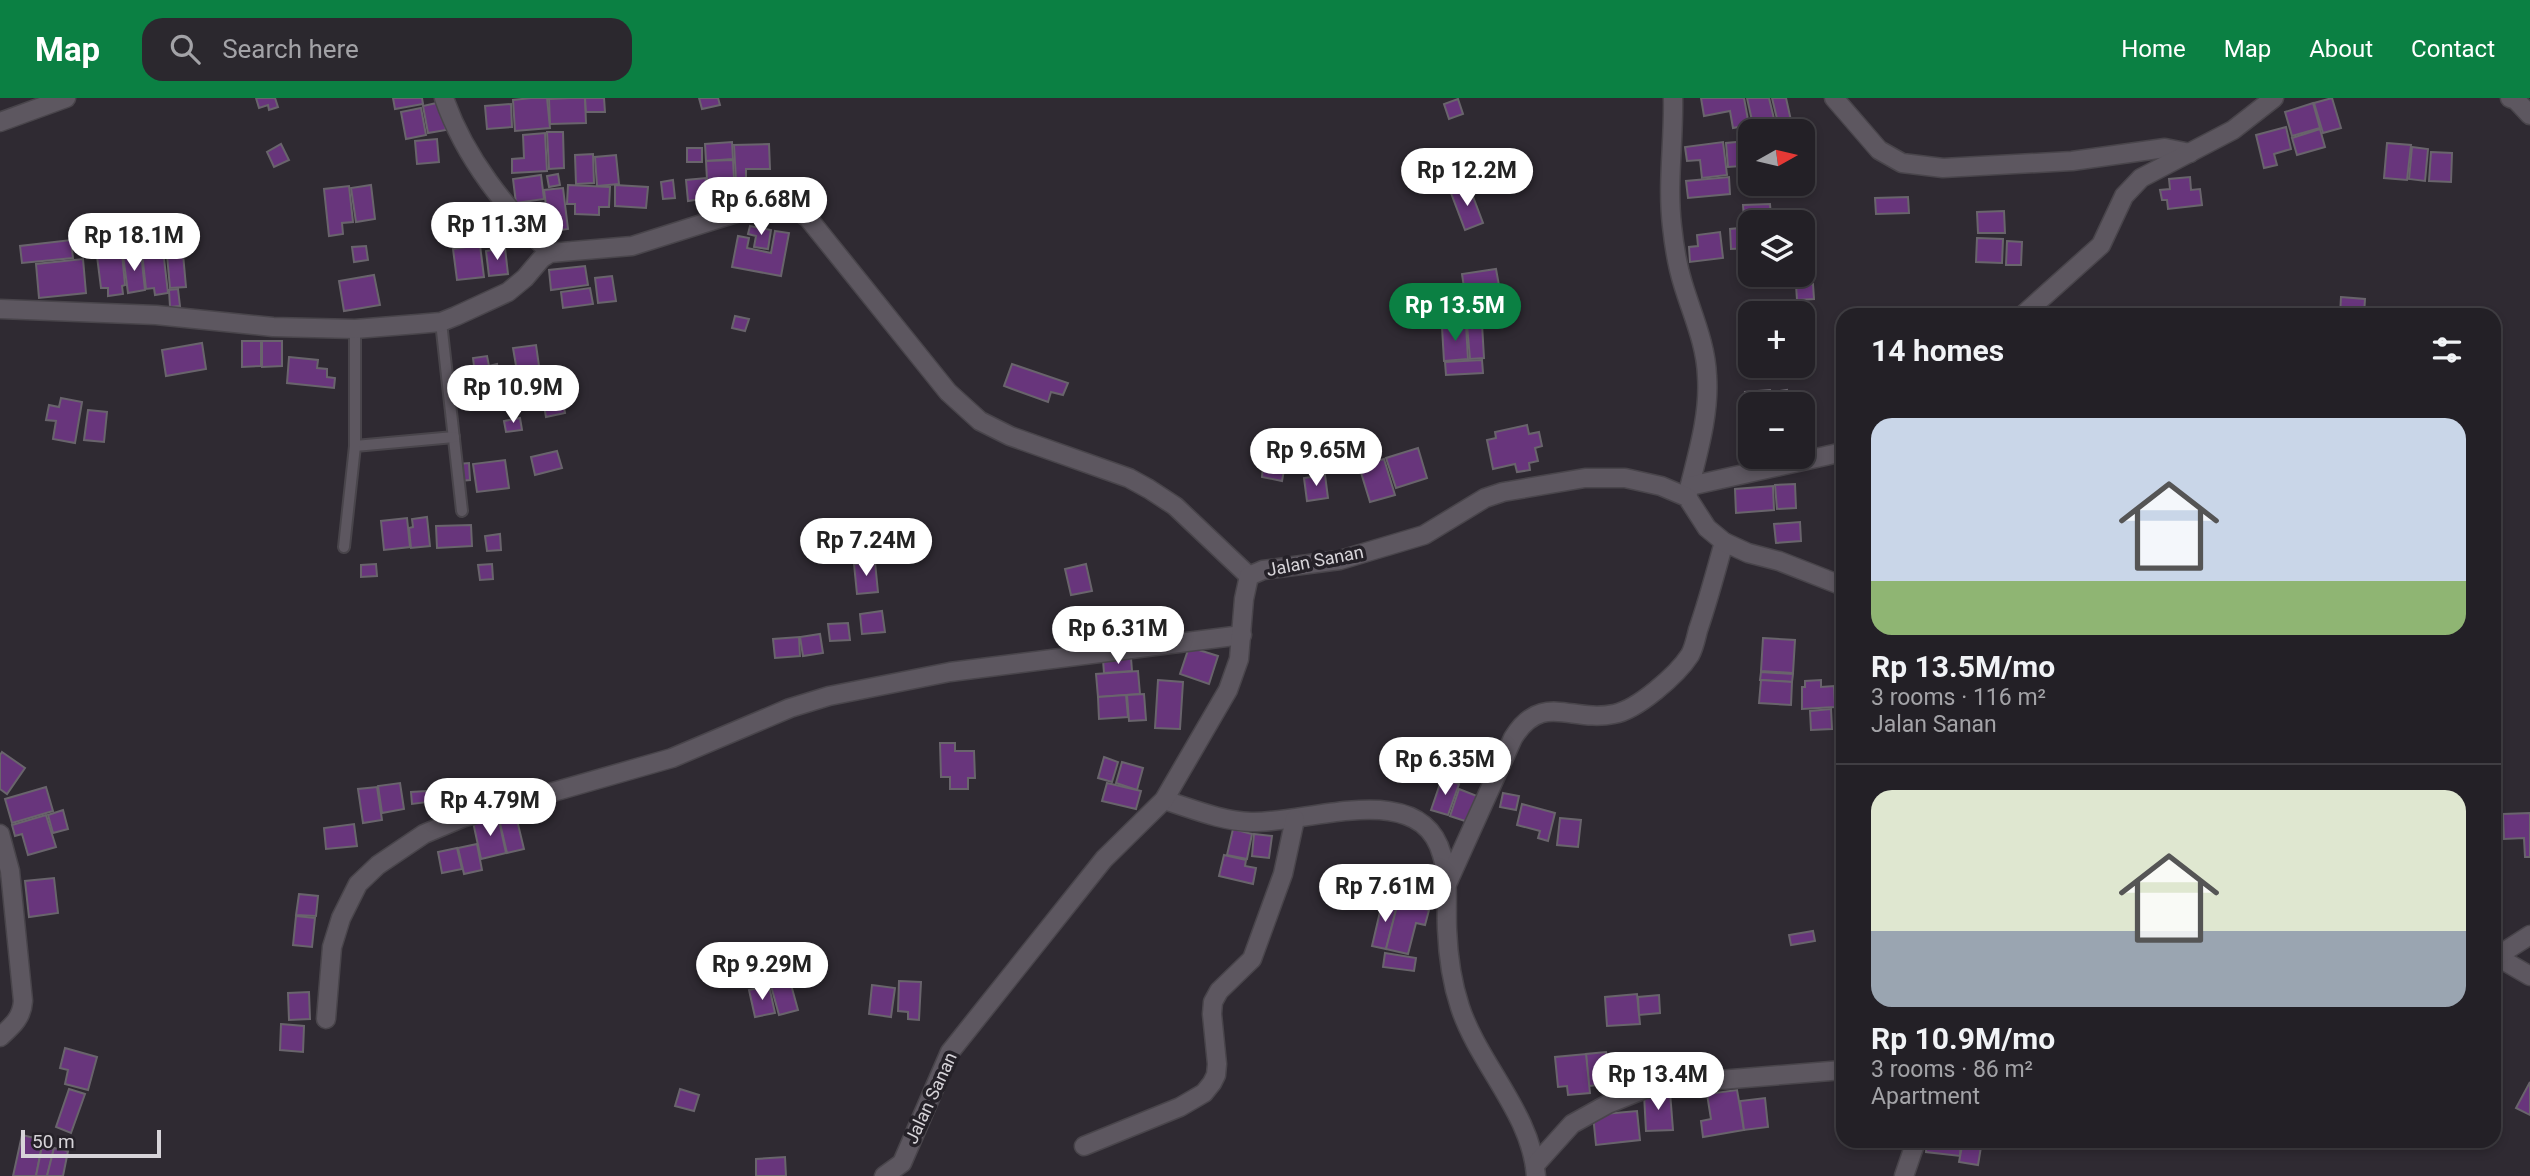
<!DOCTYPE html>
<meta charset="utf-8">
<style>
body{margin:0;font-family:Roboto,sans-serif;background:#2b282e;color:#f1f3f6;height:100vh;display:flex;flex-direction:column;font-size:26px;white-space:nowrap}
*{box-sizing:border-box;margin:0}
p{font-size:23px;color:#a3a3a7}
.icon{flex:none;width:38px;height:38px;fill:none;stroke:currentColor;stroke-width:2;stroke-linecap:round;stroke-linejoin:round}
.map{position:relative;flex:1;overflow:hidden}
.side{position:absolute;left:1836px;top:210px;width:665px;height:840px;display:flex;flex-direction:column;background:#232026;border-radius:21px;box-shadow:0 4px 10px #0003,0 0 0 2px #403e43}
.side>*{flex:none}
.needle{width:46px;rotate:82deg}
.buttons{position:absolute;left:1738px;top:21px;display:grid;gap:14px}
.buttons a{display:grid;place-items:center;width:77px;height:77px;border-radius:14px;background:#232026;box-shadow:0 4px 10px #0003,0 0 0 2px #403e43;font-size:35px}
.scale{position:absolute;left:21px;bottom:18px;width:140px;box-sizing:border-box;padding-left:7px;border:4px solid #d7d4d9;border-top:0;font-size:19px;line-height:24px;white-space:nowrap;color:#d7d4d9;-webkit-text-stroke:5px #252128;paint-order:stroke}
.price{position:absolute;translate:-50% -60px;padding:0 16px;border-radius:24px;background:#fff;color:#222;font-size:23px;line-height:46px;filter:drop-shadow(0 2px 4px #0008)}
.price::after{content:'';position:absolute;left:50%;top:42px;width:21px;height:16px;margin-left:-10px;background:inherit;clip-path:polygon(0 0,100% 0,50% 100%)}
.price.on{background:#0b8043;color:#fff}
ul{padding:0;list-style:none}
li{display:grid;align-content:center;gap:14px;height:371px;padding:0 35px}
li+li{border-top:2px solid #403e43}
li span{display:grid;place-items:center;height:217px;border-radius:21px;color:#555}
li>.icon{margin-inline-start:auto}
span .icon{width:126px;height:126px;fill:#fffc;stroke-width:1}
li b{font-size:30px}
h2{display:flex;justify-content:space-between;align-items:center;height:84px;padding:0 35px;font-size:30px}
header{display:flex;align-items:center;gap:42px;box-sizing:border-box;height:98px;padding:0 35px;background:#0b8043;color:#fff}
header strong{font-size:33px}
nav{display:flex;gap:38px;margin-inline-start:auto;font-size:24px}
.search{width:490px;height:63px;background:#2b282e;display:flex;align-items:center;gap:18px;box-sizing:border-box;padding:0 24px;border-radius:21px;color:#a3a3a7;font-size:26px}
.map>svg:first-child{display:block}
.building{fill:#68357c;stroke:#69646c;stroke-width:2}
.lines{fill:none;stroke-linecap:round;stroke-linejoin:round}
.lane-casing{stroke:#49454b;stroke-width:14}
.street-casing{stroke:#49454b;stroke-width:21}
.lane{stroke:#5d5760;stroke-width:10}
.street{stroke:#5d5760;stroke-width:18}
.labels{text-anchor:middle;stroke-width:7;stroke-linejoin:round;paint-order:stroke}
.street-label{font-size:18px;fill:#d7d4d9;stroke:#252128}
</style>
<header>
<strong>Map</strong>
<div class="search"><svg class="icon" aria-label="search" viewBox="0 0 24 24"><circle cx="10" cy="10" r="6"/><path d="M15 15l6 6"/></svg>Search here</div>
<nav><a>Home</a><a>Map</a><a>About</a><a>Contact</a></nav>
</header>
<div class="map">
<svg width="2530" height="1078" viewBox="0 0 2530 1078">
<rect width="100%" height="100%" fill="#2f2a32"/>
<!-- building -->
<g class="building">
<path d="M256 0H275L278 9 269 12 268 7 259 10Z"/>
<path d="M393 0H422L423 6 395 11Z"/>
<path d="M531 0H547L550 30 515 33 513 2Z"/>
<path d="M570 0H585L586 25 550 26 549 1Z"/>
<path d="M585 0H604L605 14H586Z"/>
<path d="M699 0H718L720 7 702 11Z"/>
<path d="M1701 0H1744L1749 27 1733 30 1730 13 1704 18Z"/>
<path d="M1747 0H1769L1776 29 1767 31 1765 24 1753 27Z"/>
<path d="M1772 0H1786L1792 27 1779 29Z"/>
<path d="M2332 0 2341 30 2323 35 2314 5Z"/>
<path d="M1458 1 1463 16 1449 21 1444 6Z"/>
<path d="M441 4 446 32 428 35 423 8Z"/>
<path d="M2313 5 2320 30 2292 38 2285 14Z"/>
<path d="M511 6 512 29 487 31 485 8Z"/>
<path d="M421 10 426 37 406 41 401 14Z"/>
<path d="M2286 29 2291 51 2274 56 2277 67 2264 70 2256 37Z"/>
<path d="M2320 31 2325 49 2297 57 2292 40Z"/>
<path d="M547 34H563L564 70 549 71Z"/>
<path d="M545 35 547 73 512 75V61L524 60 523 37Z"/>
<path d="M437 41 439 64 417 66 415 43Z"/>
<path d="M1747 43 1750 75 1741 76V68L1728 69 1726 45Z"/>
<path d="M732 44 733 61 706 63 705 46Z"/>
<path d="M1723 44 1727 77 1702 80 1700 62 1687 63 1685 49Z"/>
<path d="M2387 45 2411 47 2407 82 2384 80Z"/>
<path d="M281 46 289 62 274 69 267 54Z"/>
<path d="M769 46 770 71H746V82H736L734 47Z"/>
<path d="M2412 49 2428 51 2425 83 2409 81Z"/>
<rect x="687" y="50" width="15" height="14"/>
<path d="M2431 54 2452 55 2451 84 2429 83Z"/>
<path d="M593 56 594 85 576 86 575 57Z"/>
<path d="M616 57 619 86 597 88 595 59Z"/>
<path d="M733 62 734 80 707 82 706 63Z"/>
<path d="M558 76 560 87 549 89 547 78Z"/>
<path d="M541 77 544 101 516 105 513 81Z"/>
<path d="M1729 79 1730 96 1688 100 1686 83Z"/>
<path d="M2190 79 2191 92 2200 91 2202 107 2168 111 2167 102H2162L2160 92 2170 91 2169 81Z"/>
<path d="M706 80 708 100 688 103 686 82Z"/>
<path d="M673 82 675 100 663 101 661 84Z"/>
<path d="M371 87 375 121 356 124 351 90Z"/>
<path d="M568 87 610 89 609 109H599V117L575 116V106H567Z"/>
<path d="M615 87 648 89 646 110 615 108Z"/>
<path d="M349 88 353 124 342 125 343 136 329 138 324 91Z"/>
<path d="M1469 88 1483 125 1465 132 1451 95Z"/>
<path d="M563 90 568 131 547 134 546 120 537 121 535 108 546 107 544 92Z"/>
<path d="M1908 99 1909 115 1876 116 1875 100Z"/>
<path d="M1770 106 1771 119 1744 121 1743 107Z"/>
<path d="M2004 113 2005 135H1978L1977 114Z"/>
<path d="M750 128 771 132 768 151 754 149 756 138 748 136Z"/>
<path d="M1750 129V150L1731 151 1730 131Z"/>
<path d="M775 133 789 135 781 178 732 169 738 138 749 140 747 150 771 155Z"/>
<path d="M1720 134 1723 160 1690 164 1689 149 1698 148 1697 137Z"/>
<path d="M1977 140 2003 141 2002 165 1976 164Z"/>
<path d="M71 142 73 160 22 165 20 148Z"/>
<path d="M2007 143 2022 144 2021 167H2006Z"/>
<path d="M480 147 484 179 457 182 453 151Z"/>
<path d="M366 148 368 162 354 164 352 149Z"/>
<path d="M505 150 508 176 489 178 486 153Z"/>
<path d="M163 152 168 195 155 197 154 190 146 191 142 155Z"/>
<path d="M122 155 125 187 122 188 123 196 108 198V190H101L97 158Z"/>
<path d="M141 155 145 192 128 195 123 157Z"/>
<path d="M183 156 186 189 170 190 167 157Z"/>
<path d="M83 161 86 195 39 200 36 166Z"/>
<path d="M585 168 588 187 551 192 549 172Z"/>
<path d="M1496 171 1500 193 1487 195 1489 206 1467 210 1462 176Z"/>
<path d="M374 177 380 207 344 213 339 183Z"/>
<path d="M612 178 616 203 598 205 595 180Z"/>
<path d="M1813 186 1814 201 1797 202 1796 187Z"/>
<path d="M590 190 593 206 563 210 561 194Z"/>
<path d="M178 191 180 208 170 209 169 192Z"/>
<path d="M2341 199 2365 201 2364 217H2340Z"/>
<path d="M1776 207 1777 215 1750 217 1749 211Z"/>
<path d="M735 218 749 221 745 233 732 230Z"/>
<path d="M1750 219V230L1746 231 1744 220Z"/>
<path d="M1482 226 1484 260 1470 261 1467 227Z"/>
<path d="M1466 227 1468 261 1444 263 1442 229Z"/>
<path d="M242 243H261V268L242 269Z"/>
<path d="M262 243H282V268L262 269Z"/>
<path d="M202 245 206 271 166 278 162 252Z"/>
<path d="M536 247 540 275 518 279 513 250Z"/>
<path d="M487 258 489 268 497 266 500 287 460 293 458 280 467 278 466 270 474 268 473 260Z"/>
<path d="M289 259 318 262 317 270 327 271V279L335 280 334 290 287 285Z"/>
<path d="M1482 262 1483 275 1446 277 1445 264Z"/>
<path d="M1012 266 1068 285 1063 297 1051 294 1048 304 1004 288Z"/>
<path d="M558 276 565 315 546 319 543 302 531 304 529 294 523 295 521 282Z"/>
<path d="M1770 292 1771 306H1750V327H1748L1745 294Z"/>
<path d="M1787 292 1789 306H1774L1773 294Z"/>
<path d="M61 300 82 304 75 345 53 341 56 323 46 322 49 307 59 309Z"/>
<path d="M88 312 107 314 104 344 84 342Z"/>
<path d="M520 320 522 332 506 334 504 323Z"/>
<path d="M1527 327 1529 336 1539 334 1542 348 1535 350 1538 363 1529 365 1530 372 1517 374 1515 366 1493 371 1487 342 1496 340 1495 334Z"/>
<path d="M1418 350 1427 380 1396 390 1386 360Z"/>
<path d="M557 353 562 370 535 377 531 359Z"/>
<path d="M1384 361 1395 397 1370 404 1359 368Z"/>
<path d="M505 362 509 390 477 394 473 366Z"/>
<path d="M469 365 470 382 460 383 458 366Z"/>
<path d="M1263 368 1284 372 1282 383 1262 379Z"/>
<path d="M1325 377 1328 400 1307 403 1304 380Z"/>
<path d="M1795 386 1796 410 1777 411 1775 387Z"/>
<path d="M1773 388 1774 412 1736 415 1735 391Z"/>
<path d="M427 419 430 448 411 450 409 430 413 429 412 421Z"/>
<path d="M407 420 410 449 384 452 381 423Z"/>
<path d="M1800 424 1801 443 1776 445 1774 426Z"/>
<path d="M471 427 472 448 437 450 436 428Z"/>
<path d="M500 436 501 452 487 453 485 438Z"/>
<path d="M875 464 878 494 857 496 854 466Z"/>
<path d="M376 466 377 478 361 479V467Z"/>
<path d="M492 466 493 481 480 482 478 467Z"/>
<path d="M1086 466 1092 493 1071 497 1065 471Z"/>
<path d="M882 513 885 534 862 536 860 516Z"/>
<path d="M848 525 850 542 830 543 828 526Z"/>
<path d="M820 536 823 555 803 558 800 539Z"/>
<path d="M799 539 800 558 775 560 773 541Z"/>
<path d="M1763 540 1795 542 1793 575 1761 573Z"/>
<path d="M1189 549 1218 558 1209 586 1180 576Z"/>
<path d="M1131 560 1132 573 1104 575 1103 562Z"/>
<path d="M1138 573 1140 596 1098 599 1096 576Z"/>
<path d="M1761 574 1793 576 1792 584 1760 582Z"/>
<path d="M1158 582 1183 584 1180 631 1155 630Z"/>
<path d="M1761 582 1792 584 1791 607 1759 605Z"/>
<path d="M1821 582V589L1834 588 1835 609 1802 611V589H1805V583Z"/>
<path d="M1835 594H1843V619H1837Z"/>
<path d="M1144 596 1146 622 1129 623 1127 597Z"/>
<path d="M1126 597 1128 619 1099 621 1098 599Z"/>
<path d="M1831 611 1832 631 1811 632 1810 613Z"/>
<path d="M940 645H955V653H974L975 680H968V691H950V679H941Z"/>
<path d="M2 654 25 670 7 696 0 691V657Z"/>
<path d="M1104 659 1118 664 1112 684 1098 680Z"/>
<path d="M1122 664 1143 670 1137 692 1116 685Z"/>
<path d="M1442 680 1459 686 1448 717 1431 712Z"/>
<path d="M400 685 404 711 382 715 378 688Z"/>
<path d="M1107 685 1141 693 1136 711 1102 703Z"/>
<path d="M46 689 53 713 12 725 5 701Z"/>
<path d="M377 689 382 722 363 725 358 691Z"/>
<path d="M1459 691 1477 698 1468 724 1450 718Z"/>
<path d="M427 693 428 704 412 706 411 694Z"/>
<path d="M1503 695 1519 698 1516 712 1500 709Z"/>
<path d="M1522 706 1555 715 1548 743 1538 740 1540 733 1517 727Z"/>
<path d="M63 712 68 731 53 735 48 717Z"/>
<path d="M515 714 524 751 507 755 498 717Z"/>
<path d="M2530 715V759H2525L2524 740 2504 741 2503 716Z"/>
<path d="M46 717 56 749 28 757 22 736 15 738 12 727Z"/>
<path d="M498 718 506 755 481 761 473 724Z"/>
<path d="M1560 720 1581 722 1578 749 1557 747Z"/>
<path d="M354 726 357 748 326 751 324 730Z"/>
<path d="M1233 731 1252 736 1247 761 1227 757Z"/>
<path d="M1254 736 1272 738 1269 760 1252 758Z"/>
<path d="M477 746 482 772 464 776 458 750Z"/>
<path d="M457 750 462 771 442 775 438 754Z"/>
<path d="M1224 757 1246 762 1245 768 1256 770 1253 786 1219 778Z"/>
<path d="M54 780 58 815 29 819 25 783Z"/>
<path d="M299 796 318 798 316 818 296 817Z"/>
<path d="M1383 801 1398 804 1386 851 1372 848Z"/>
<path d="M1398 804 1429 812 1425 827 1416 825 1408 856 1386 851Z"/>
<path d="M296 818 315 820 312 849 293 847Z"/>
<path d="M1813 833 1815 843 1791 847 1789 837Z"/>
<path d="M1385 855 1416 860 1414 873 1383 869Z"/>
<path d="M790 883 798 912 779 917 771 888Z"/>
<path d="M899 883 921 884 919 922 908 921V914L898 913Z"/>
<path d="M872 887 895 890 891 919 869 916Z"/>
<path d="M769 888 775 915 755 919 749 892Z"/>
<path d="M309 894 310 921 289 922 288 895Z"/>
<path d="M1637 896 1640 926 1607 928 1605 899Z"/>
<path d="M1659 897 1660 915 1639 917 1638 899Z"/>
<path d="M281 926 304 928 303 954 280 952Z"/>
<path d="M65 950 97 959 88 992 65 986 68 972 60 970Z"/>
<path d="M1606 954 1610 986 1589 988 1586 956Z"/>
<path d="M1586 956 1590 995 1568 997 1567 988 1558 989 1555 959Z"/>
<path d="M2530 984V1017L2516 1010Z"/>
<path d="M69 991 85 996 71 1035 56 1029Z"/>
<path d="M680 991 699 997 694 1013 675 1008Z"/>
<path d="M1737 992 1744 1032 1703 1039 1701 1023 1711 1021 1707 996Z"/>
<path d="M1670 994 1673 1032 1646 1033 1644 996Z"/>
<path d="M1765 1000 1768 1029 1744 1032 1740 1003Z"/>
<path d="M1637 1013 1640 1042 1596 1047 1593 1017Z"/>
<path d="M22 1037 43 1042 36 1078H13Z"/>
<path d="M1927 1043H1961L1960 1058 1926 1054Z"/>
<path d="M1963 1043H1982L1978 1067 1959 1064Z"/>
<path d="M42 1048 54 1050 47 1078H36Z"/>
<path d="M54 1050 68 1053 63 1078H47Z"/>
<path d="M785 1059 786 1078H756V1061Z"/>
</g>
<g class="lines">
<!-- lane casing -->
<g class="lane-casing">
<g id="lane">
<path d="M441 224 462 413"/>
<path d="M355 348 454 339"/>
<path d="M344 449 355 348V231"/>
</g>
</g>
<!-- street casing -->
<g class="street-casing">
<g id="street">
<path d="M444 0C465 61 506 110 550 155"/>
<path d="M1673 0C1674 43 1667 85 1672 128 1674 147 1677 167 1683 186 1692 216 1706 246 1707 278 1710 318 1696 361 1687 399"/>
<path d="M1834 0 1879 52 1902 65 1943 70 2072 63 2165 50 2190 55"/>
<path d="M2510 0 2516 2 2530 17"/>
<path d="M0 24 66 0"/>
<path d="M0 211 156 217 273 229 355 231 418 226 441 224 456 218 508 194 525 180 542 160 550 155 632 148 765 106C784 104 793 108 808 120L948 294 980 323 1010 338 1129 380 1149 391 1175 408 1249 478"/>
<path d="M2023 217 2101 147 2124 98 2141 80 2233 32 2274 0"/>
<path d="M1690 388 1843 354"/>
<path d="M1164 702C1193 711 1221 723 1251 724 1308 726 1421 679 1442 757 1449 780 1446 807 1447 831 1448 857 1452 885 1460 909 1479 967 1532 1016 1536 1078"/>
<path d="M0 736 10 773 23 903C22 920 12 928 0 939"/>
<path d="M1447 786 1513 640C1542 593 1571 625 1614 616 1637 612 1677 577 1690 557 1694 550 1696 540 1698 532 1708 503 1716 473 1724 444"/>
<path d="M2494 857 2530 878"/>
<path d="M2496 859 2530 837"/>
<path d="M326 921 332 849 341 820 358 786 378 767 424 736 462 720 672 660 790 610 829 598 950 574 1242 537"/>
<path d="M1084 1048 1180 1009 1204 995 1212 985 1216 977 1217 966 1212 916 1213 904 1219 893 1252 861 1283 776 1295 721"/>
<path d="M1535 1067 1572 1026 1608 1006 1645 991 1695 984 1843 972"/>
<path d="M884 1078 902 1065 950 954 1104 761 1164 702 1228 592 1239 561 1244 501 1249 478 1263 472 1340 462 1424 437 1485 400 1503 394 1585 380H1625L1661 388 1687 399 1707 430 1724 444 1748 455 1779 463 1843 488"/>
<path d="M1904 1078 1916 1043"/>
</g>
</g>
<!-- lane -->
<use href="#lane" class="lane"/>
<!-- street -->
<use href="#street" class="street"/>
</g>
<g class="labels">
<!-- street labels -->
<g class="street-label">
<text transform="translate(1315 463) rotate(-11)" y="6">Jalan Sanan</text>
<text transform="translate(931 1000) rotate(-65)" y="6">Jalan Sanan</text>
</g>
</g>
</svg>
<div class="buttons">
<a><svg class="needle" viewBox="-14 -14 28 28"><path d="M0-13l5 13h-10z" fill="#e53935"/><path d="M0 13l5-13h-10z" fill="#a3a3a7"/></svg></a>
<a><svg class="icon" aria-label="layers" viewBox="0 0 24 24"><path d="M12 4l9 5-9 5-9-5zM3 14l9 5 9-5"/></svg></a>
<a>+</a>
<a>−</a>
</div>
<div class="scale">50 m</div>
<b class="price" style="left:1467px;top:110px">Rp 12.2M</b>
<b class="price" style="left:761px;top:139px">Rp 6.68M</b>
<b class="price" style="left:497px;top:164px">Rp 11.3M</b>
<b class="price" style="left:134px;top:175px">Rp 18.1M</b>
<b class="price on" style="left:1455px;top:245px">Rp 13.5M</b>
<b class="price" style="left:513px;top:327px">Rp 10.9M</b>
<b class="price" style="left:1316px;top:390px">Rp 9.65M</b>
<b class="price" style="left:866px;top:480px">Rp 7.24M</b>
<b class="price" style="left:1118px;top:568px">Rp 6.31M</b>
<b class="price" style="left:1445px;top:699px">Rp 6.35M</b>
<b class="price" style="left:490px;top:740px">Rp 4.79M</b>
<b class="price" style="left:1385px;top:826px">Rp 7.61M</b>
<b class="price" style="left:762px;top:904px">Rp 9.29M</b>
<b class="price" style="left:1658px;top:1014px">Rp 13.4M</b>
<section class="side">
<h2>14 homes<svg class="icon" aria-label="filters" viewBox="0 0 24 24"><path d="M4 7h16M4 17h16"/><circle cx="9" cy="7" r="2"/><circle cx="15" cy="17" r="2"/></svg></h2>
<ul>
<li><span style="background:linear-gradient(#c9d6e8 75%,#8fb573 0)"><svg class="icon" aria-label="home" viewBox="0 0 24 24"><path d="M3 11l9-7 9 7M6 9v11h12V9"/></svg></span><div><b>Rp 13.5M/mo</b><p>3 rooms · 116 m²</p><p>Jalan Sanan</p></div></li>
<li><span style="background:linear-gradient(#dfe7d0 65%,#9aa5b1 0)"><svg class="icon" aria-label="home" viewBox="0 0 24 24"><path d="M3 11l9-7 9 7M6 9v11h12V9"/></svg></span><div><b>Rp 10.9M/mo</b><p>3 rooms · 86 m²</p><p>Apartment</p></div></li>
</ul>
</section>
</div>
